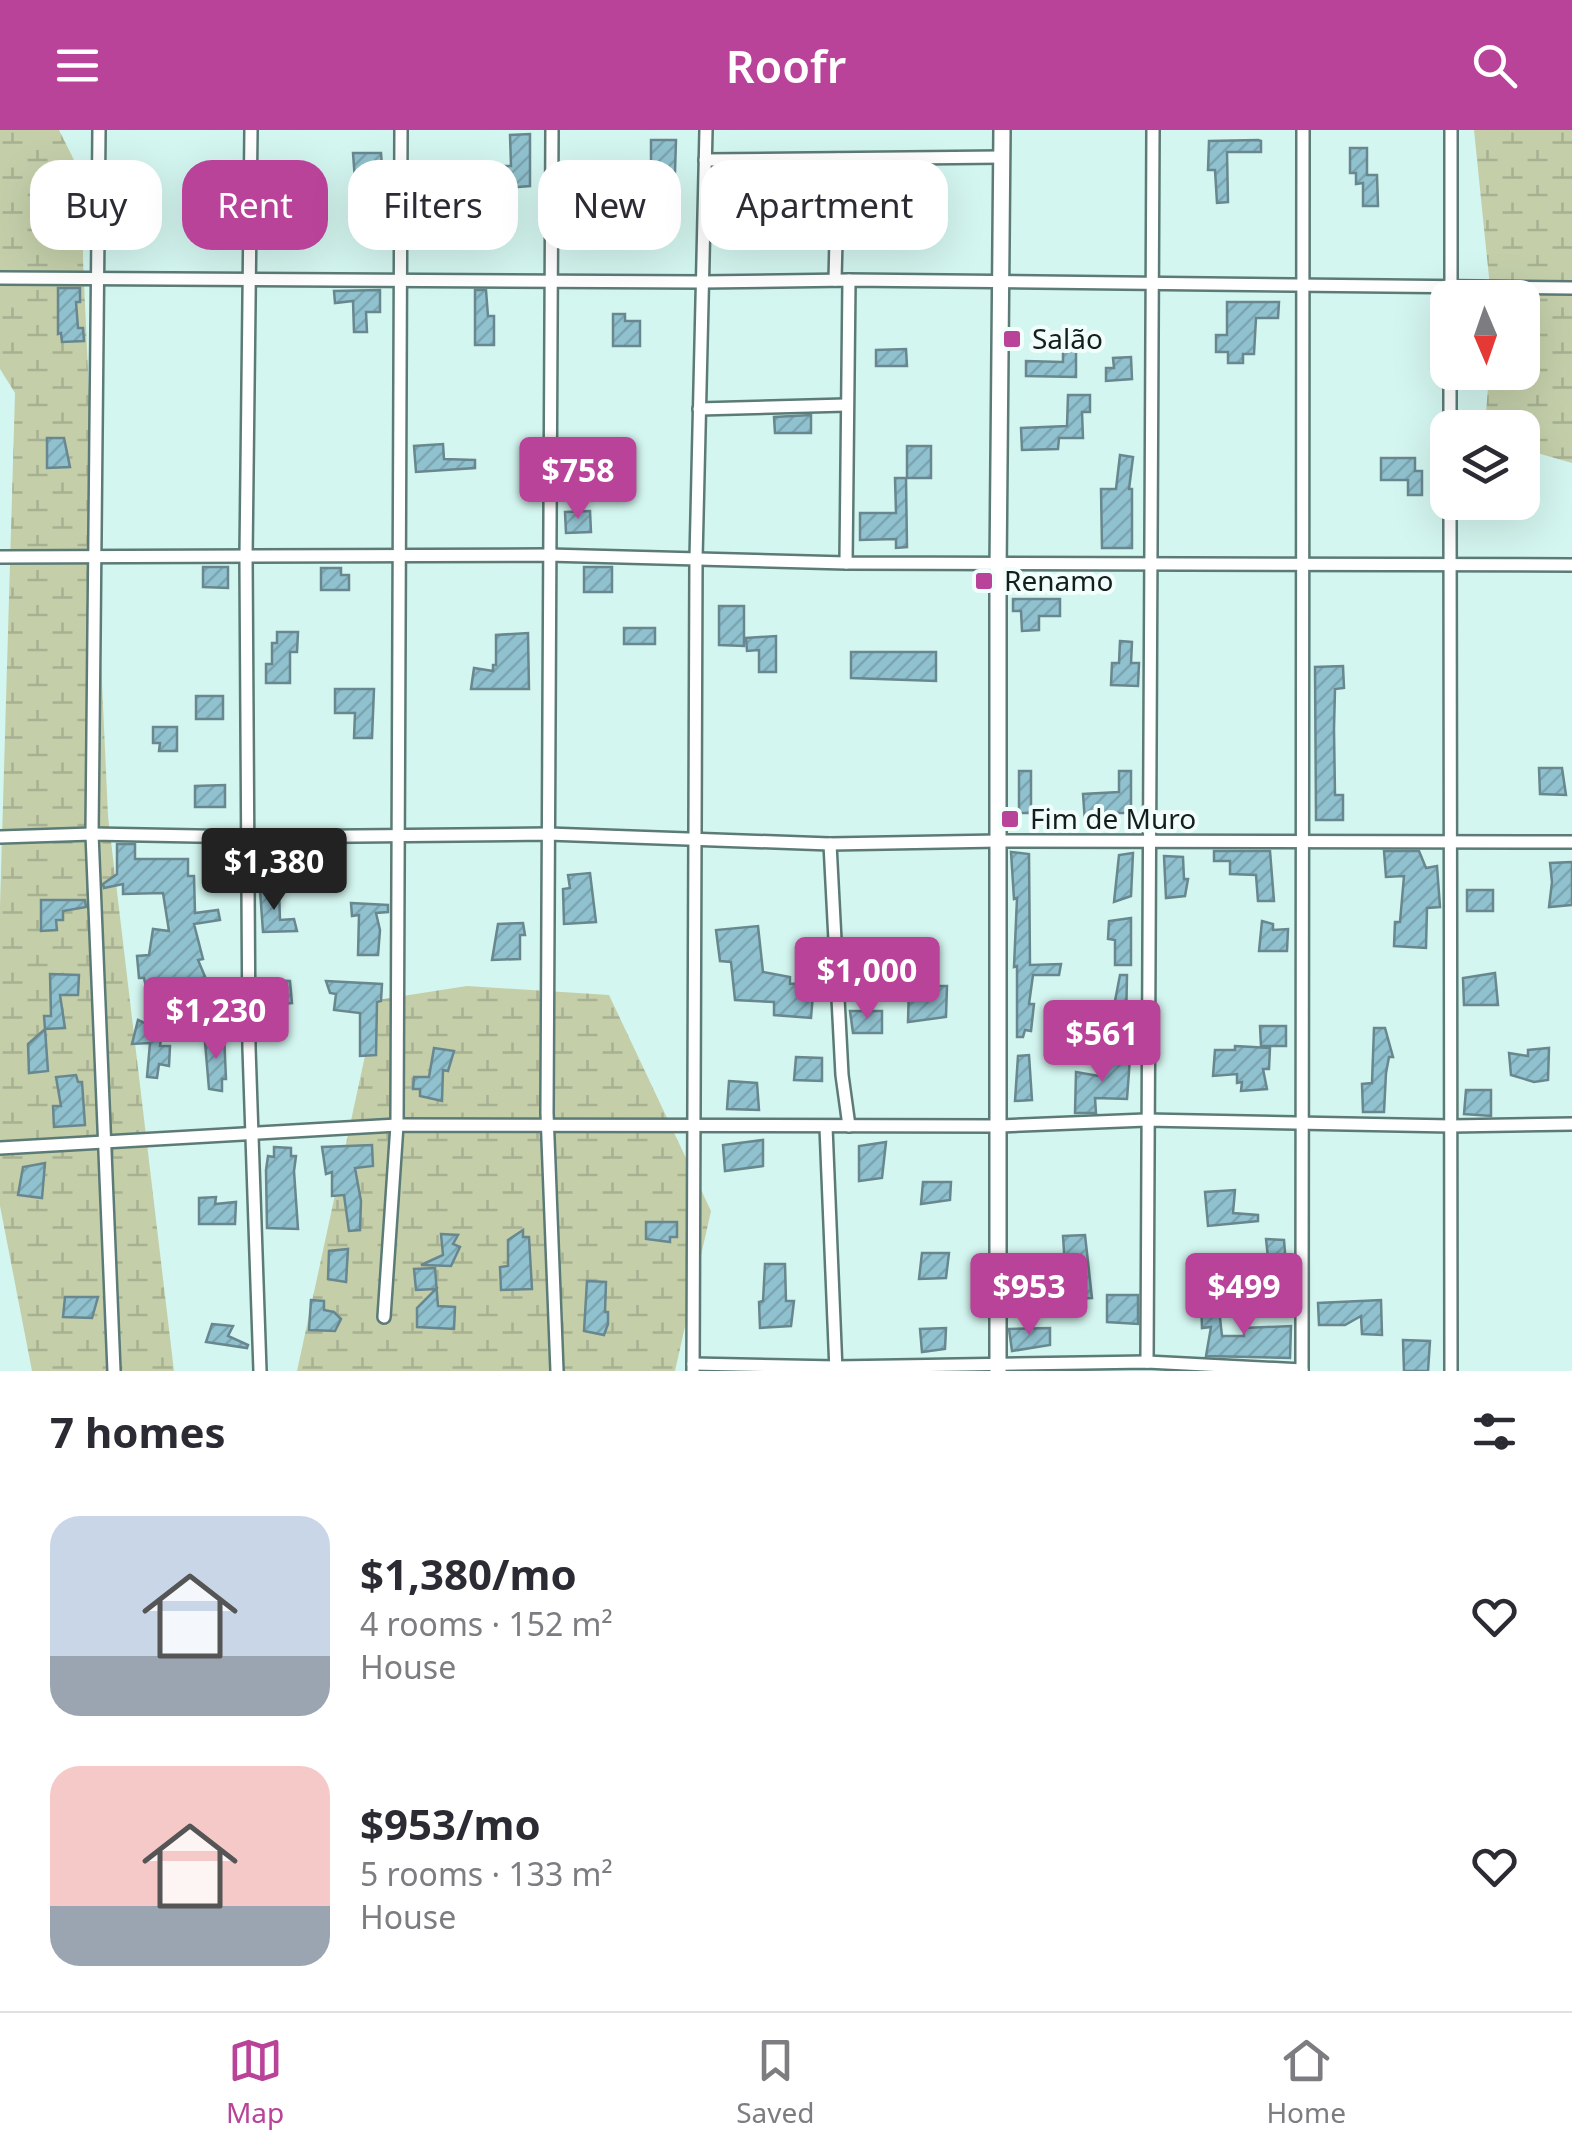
<!DOCTYPE html>
<meta charset="utf-8">
<style>
body{margin:0;font-family:"Noto Sans",sans-serif;background:#f7f7f7;color:#2b2b33;height:100vh;display:flex;flex-direction:column;font-size:38px;white-space:nowrap}
*{box-sizing:border-box;margin:0}
p{font-size:32px;color:#7c7c81}
.icon{flex:none;width:55px;height:55px;fill:none;stroke:currentColor;stroke-width:2;stroke-linecap:round;stroke-linejoin:round}
.map{position:relative;height:1241px;overflow:hidden}
.drawer{display:flex;flex-direction:column;background:#fff;flex:1}
.drawer>*{flex:none}
.hud{position:absolute;left:30px;top:30px;width:1000px;height:90px;display:flex;gap:20px}
.needle{width:65px;rotate:178deg}
.fabs{position:absolute;left:1430px;top:150px;display:grid;gap:20px}
.fabs a{display:grid;place-items:center;width:110px;height:110px;border-radius:20px;background:#fff;box-shadow:0 10px 40px #0002;font-size:50px}
.price{position:absolute;translate:-50% -85px;padding:0 22px;border-radius:10px;background:#ba439a;color:#fff;font-size:32px;line-height:65px;filter:drop-shadow(0 2px 5px #0008)}
.price::after{content:'';position:absolute;left:50%;top:60px;width:30px;height:22px;margin-left:-15px;background:inherit;clip-path:polygon(0 0,100% 0,50% 100%)}
.price.on{background:#222;color:#fff}
ul{padding:0;list-style:none}
li{display:flex;align-items:center;gap:30px;height:250px;padding:0 50px}
li span{display:grid;place-items:center;flex:none;width:280px;height:200px;border-radius:30px;color:#555}
li>.icon{margin-inline-start:auto}
span .icon{width:120px;height:120px;fill:#fffc;stroke-width:1}
li b{font-size:42px}
h2{display:flex;justify-content:space-between;align-items:center;height:120px;padding:0 50px;font-size:42px}
.pill{padding:0 35px;border-radius:30px;background:#fff;box-shadow:0 10px 40px #0002;font-size:35px;line-height:90px}
.pill.on{background:#ba439a;color:#fff}
header{display:flex;justify-content:space-between;align-items:center;height:130px;padding:0 50px;background:#ba439a;color:#fff;font-size:45px;font-weight:600}
.tabs{display:flex;justify-content:space-around;align-items:center;height:140px;border-top:2px solid #e1e1e2;background:#fff;font-size:28px;color:#7c7c81}
.tabs a{display:grid;justify-items:center;gap:5px}
.tabs .on{color:#ba439a}
.map>svg:first-child{display:block}
.wetland{fill:url(#wetland-marsh)}
.building{fill:url(#building-hatch);stroke:#68878e;stroke-width:2.5}
.lines{fill:none;stroke-linecap:round;stroke-linejoin:round}
.street-casing{stroke:#5c7b76;stroke-width:16}
.secondary-casing{stroke:#5c7b76;stroke-width:20}
.street{stroke:#fff;stroke-width:11}
.secondary{stroke:#fff;stroke-width:15}
.poi-dot{fill:#ba439a;stroke:#f1fefc;stroke-width:4}
.labels{text-anchor:middle;stroke-width:8;stroke-linejoin:round;paint-order:stroke}
.poi-label{font-size:28px;fill:#121f1d;stroke:#f1fefc;text-anchor:start}
</style>
<header><svg class="icon" aria-label="menu" viewBox="0 0 24 24"><path d="M4 6h16M4 12h16M4 18h16"/></svg>Roofr<svg class="icon" aria-label="search" viewBox="0 0 24 24"><circle cx="10" cy="10" r="6"/><path d="M15 15l6 6"/></svg></header>
<div class="map">
<svg width="1572" height="1241" viewBox="0 0 1572 1241">
<defs>
<pattern id="wetland-marsh" width="20" height="14" patternUnits="userSpaceOnUse" patternTransform="scale(2.5)"><rect width="20" height="14" fill="#c4cfaa"/><path d="M1 5h8M5 5V1M11 12h8M15 12V8" fill="none" stroke="#a7b192"/></pattern>
<pattern id="building-hatch" width="6" height="6" patternUnits="userSpaceOnUse" patternTransform="scale(2.5)"><rect width="6" height="6" fill="#90c1ce"/><path d="M-1 1l2-2M0 6l6-6M5 7l2-2" fill="none" stroke="#7ba5b0"/></pattern>
</defs>
<rect width="100%" height="100%" fill="#d4f6f0"/>
<!-- wetland -->
<g class="wetland">
<path d="M0 0H59L83 48V130L108 686 174 1241H32L0 1076V776L15 263 0 239Z"/>
<path d="M1474 0H1572V333L1523 319 1522 298 1485 297 1489 243 1522 242V168L1491 167Z"/>
<path d="M467 856 609 865 711 1081 675 1241H297L377 870Z"/>
</g>
<!-- building -->
<g class="building">
<path d="M530 4V56L505 58 504 36H511L510 5Z"/>
<path d="M651 10H676L675 42H666V65H628V33H651Z"/>
<path d="M1258 10 1261 11V22H1227L1228 72 1217 73 1215 40H1208L1209 11Z"/>
<path d="M1350 18H1367V45H1377L1378 76H1363V53L1356 54V43H1350Z"/>
<path d="M353 23H381L384 62 356 64Z"/>
<path d="M505 68 506 94 478 95 477 69Z"/>
<rect x="571" y="73" width="30" height="21"/>
<path d="M58 158H80V172H76L78 198H83L84 211 62 212 61 203 58 204Z"/>
<path d="M380 160V182H366L367 202H354L353 171 335 173 334 161Z"/>
<path d="M475 160H486L488 186H494V215H475Z"/>
<path d="M1227 172H1279L1278 188H1256L1254 224H1243V233H1228V222H1216V205H1227Z"/>
<path d="M613 184H625V191H640V216H613Z"/>
<path d="M1063 212H1076V247L1026 246V231L1063 232Z"/>
<path d="M906 219 907 236H876V220Z"/>
<path d="M1131 227 1132 249 1106 251V238H1114L1113 228Z"/>
<path d="M1068 265H1090V282H1082L1083 308H1059L1058 319 1022 320 1021 298 1067 296Z"/>
<path d="M811 285V303H775L774 287Z"/>
<path d="M47 308H64L70 337 47 338Z"/>
<path d="M443 314 444 329 475 330V338L416 342 414 316Z"/>
<rect x="907" y="316" width="24" height="32"/>
<path d="M1120 325 1133 327 1129 359H1132V418H1102L1101 359H1116Z"/>
<path d="M1381 328H1415V341H1422V365H1408V350H1381Z"/>
<path d="M895 348H906L907 417 896 418V409L860 410V383H896Z"/>
<path d="M590 381 591 402 566 403 565 382Z"/>
<path d="M203 437H228V458L203 457Z"/>
<rect x="584" y="437" width="28" height="25"/>
<path d="M321 438H341V445H349V460H321Z"/>
<path d="M1013 469H1060V486H1039V500L1022 501 1021 481H1013Z"/>
<path d="M719 476H744V516L719 515Z"/>
<rect x="624" y="498" width="31" height="16"/>
<path d="M277 502H298L297 522H290V553H266V534H272V513H277Z"/>
<path d="M528 503 529 559H471L474 538 493 541V535H496V505Z"/>
<path d="M776 506V542H759V520L747 521 746 508Z"/>
<path d="M1120 511 1132 512 1131 533H1139L1138 556 1111 555 1112 533H1119Z"/>
<path d="M851 522H936V551L851 548Z"/>
<path d="M1343 536 1344 558 1335 559 1334 599 1335 665H1343V690H1316L1315 537Z"/>
<path d="M335 559H374L372 608H354L355 583H335Z"/>
<rect x="196" y="566" width="27" height="23"/>
<path d="M153 597H177V621H159L160 613H153Z"/>
<path d="M1539 638H1562L1566 665 1540 664Z"/>
<rect x="1019" y="641" width="12" height="42"/>
<path d="M1119 641H1131V683H1104L1105 691 1085 692 1083 664 1119 662Z"/>
<path d="M225 655V677H195V656Z"/>
<path d="M117 714H135V729H188V746H194L195 783 218 780 220 790 194 794 203 829 198 830 206 849 201 850 199 859 203 887 182 889 178 859 146 857 144 848H139L137 826 149 825 153 799 169 801 163 763 123 764V754L104 758 103 754 117 744Z"/>
<path d="M1214 721H1270L1274 771H1258L1256 745 1230 744V731H1214Z"/>
<path d="M1384 721H1419L1426 738 1437 736 1440 777 1427 778 1426 818 1394 816 1395 792H1400L1404 746 1386 747Z"/>
<path d="M1011 722 1029 724 1030 835 1061 834 1059 845H1033L1029 874H1034L1031 901 1025 900 1023 907H1017V836L1014 837 1017 768 1014 769Z"/>
<path d="M1133 723 1131 766 1114 772 1119 725Z"/>
<path d="M1164 726 1183 727 1184 749H1188L1185 766 1166 768Z"/>
<path d="M1572 732V775L1549 777 1552 752 1550 733Z"/>
<path d="M590 743 596 792 564 794 563 759 570 758 568 745Z"/>
<path d="M279 759 280 790 294 789 297 801 263 802 260 760Z"/>
<rect x="1467" y="760" width="26" height="21"/>
<path d="M41 770H85L86 777 63 781V790H56L57 800 41 801Z"/>
<path d="M351 773 388 775V782L376 783 380 800 378 825H358L359 785 352 786Z"/>
<path d="M1131 788V835H1115V810L1108 809 1109 791Z"/>
<path d="M1262 791 1273 794V800L1288 799 1287 821H1259Z"/>
<path d="M523 793 525 805H520V829L492 830 498 794Z"/>
<path d="M758 796 763 842 790 847V854L814 852 811 888 774 885V872L735 870 731 832 720 831 716 800Z"/>
<path d="M866 813 896 817 902 848 867 852Z"/>
<path d="M1495 843 1498 875H1464L1463 848Z"/>
<path d="M50 844 79 845 78 865H60L65 898 45 899 44 886H51Z"/>
<path d="M1120 845H1127L1126 897 1116 895 1114 876Z"/>
<path d="M260 850 290 851 292 873 258 876Z"/>
<path d="M326 851 382 854 381 871 377 872 376 925 360 926V883L334 880 336 864 330 863Z"/>
<path d="M909 856H947L946 887 908 892Z"/>
<path d="M850 881H882V903H853Z"/>
<path d="M138 890 162 901 160 916H170L169 936 159 934 157 948 147 947 150 913 132 914Z"/>
<path d="M1260 896H1286V916H1261Z"/>
<path d="M1374 898H1385L1393 927H1389L1386 943 1384 982H1363L1362 954 1372 953Z"/>
<path d="M45 899 48 941 29 943 28 914Z"/>
<path d="M212 903 224 904 226 949H222V961L209 959 205 912H212Z"/>
<path d="M1235 916 1270 918 1269 939H1263L1267 959 1241 961 1242 952 1237 953V944L1213 946 1215 920H1235Z"/>
<path d="M434 918 454 921 448 941 443 940 442 971 420 966V959H413L414 947H429Z"/>
<path d="M1549 918 1548 950 1534 952 1511 945 1509 923 1528 926V920Z"/>
<path d="M1029 925 1032 970 1015 971 1018 926Z"/>
<path d="M796 927 822 928V951L794 950Z"/>
<path d="M1130 928 1127 969 1095 968 1096 983H1075L1076 942 1099 946V943H1105L1106 929Z"/>
<path d="M76 945 78 952H82L85 995 54 997 53 976H61L56 947Z"/>
<path d="M729 951 757 953 759 980 727 979Z"/>
<path d="M1466 960H1491V986L1464 984Z"/>
<path d="M763 1010V1036L725 1041 723 1015Z"/>
<path d="M886 1012 882 1048 859 1051V1016Z"/>
<path d="M372 1015 373 1036 355 1038 361 1071 360 1100 349 1101 344 1065 332 1066V1042L326 1044 322 1017Z"/>
<path d="M274 1017 291 1018V1026H296L294 1041 298 1099 267 1098 266 1040 268 1026 274 1027Z"/>
<path d="M45 1033 42 1068 18 1065 23 1037Z"/>
<path d="M923 1052H951L950 1070 921 1074Z"/>
<path d="M1235 1060 1233 1083 1258 1085V1091L1208 1096 1205 1062Z"/>
<path d="M216 1067 215 1074 236 1072 235 1094H199V1068Z"/>
<path d="M646 1092H677V1107H670V1112L646 1109Z"/>
<path d="M523 1100V1107H529L532 1159 501 1160 500 1137 508 1136V1110Z"/>
<path d="M441 1104 458 1105 453 1114 460 1117 451 1136 421 1135 443 1125Z"/>
<path d="M1085 1105 1092 1168 1067 1169 1063 1106Z"/>
<path d="M1266 1109 1284 1110 1286 1135H1282L1286 1165 1257 1167 1254 1144 1270 1146Z"/>
<path d="M348 1119 346 1152 328 1149 329 1121Z"/>
<path d="M922 1123H949L946 1148 919 1149Z"/>
<path d="M765 1134H785L786 1171H794L791 1196 760 1198 759 1172 763 1171Z"/>
<path d="M435 1138 438 1176 455 1177 454 1199 417 1197V1178L436 1159 416 1160 414 1139Z"/>
<path d="M587 1151 606 1152 605 1182H608V1194L604 1205 584 1201Z"/>
<path d="M1107 1165H1138V1194L1107 1192Z"/>
<path d="M65 1167H98L92 1188 63 1187Z"/>
<path d="M311 1170 324 1171V1180L334 1182 341 1189 335 1201 309 1200Z"/>
<path d="M1201 1170H1218L1222 1206H1244V1198L1291 1196 1290 1228 1206 1226 1211 1197 1202 1198Z"/>
<path d="M1381 1170 1382 1205 1362 1204 1361 1186 1345 1195H1319L1318 1173Z"/>
<path d="M212 1194 233 1196 228 1206 248 1215 247 1218 206 1212Z"/>
<path d="M946 1198 945 1219 922 1222 920 1199Z"/>
<path d="M1050 1198V1215L1012 1221 1009 1199Z"/>
<path d="M1403 1210 1430 1211 1428 1241H1404Z"/>
</g>
<g class="lines">
<!-- street casing -->
<g class="street-casing">
<g id="street">
<path d="M99 0 92 704 114 1241"/>
<path d="M251 0 246 427 249 918 260 1241"/>
<path d="M552 0 547 983 557 1241"/>
<path d="M705 30 1002 27"/>
<path d="M0 148 701 152 849 150 1572 158"/>
<path d="M835 150 838 29"/>
<path d="M1451 168V0"/>
<path d="M699 279 846 275"/>
<path d="M1450 298V242"/>
<path d="M1450 372 1451 1241"/>
<path d="M0 427 548 425 846 433 1572 435"/>
<path d="M846 433 849 150"/>
<path d="M0 707 92 704 249 707 548 704 830 714 999 711 1572 712"/>
<path d="M830 714 842 945 849 996"/>
<path d="M826 997 836 1241"/>
<path d="M0 1018 397 995 1000 996 1146 990 1451 996 1572 994"/>
<path d="M384 1187 397 995 401 0"/>
<path d="M1147 1232 1153 0"/>
<path d="M693 1234 836 1237 1147 1232 1302 1240"/>
<path d="M693 1241 696 429 706 0"/>
<path d="M1302 1241 1303 0"/>
</g>
</g>
<!-- secondary casing -->
<g class="secondary-casing">
<path id="secondary" d="M998 1241V442L1002 0"/>
</g>
<!-- street -->
<use href="#street" class="street"/>
<!-- secondary -->
<use href="#secondary" class="secondary"/>
</g>
<!-- markers -->
<g class="poi-dot">
<rect x="1002" y="199" width="20" height="20" rx="5"/>
<rect x="974" y="441" width="20" height="20" rx="5"/>
<rect x="1000" y="679" width="20" height="20" rx="5"/>
</g>
<g class="labels">
<!-- poi labels -->
<g class="poi-label">
<text x="1032" y="219">Salão</text>
<text x="1004" y="461">Renamo</text>
<text x="1030" y="699">Fim de Muro</text>
</g>
</g>
</svg>
<div class="fabs">
<a><svg class="needle" viewBox="-14 -14 28 28"><path d="M0-13l5 13h-10z" fill="#e53935"/><path d="M0 13l5-13h-10z" fill="#7c7c81"/></svg></a>
<a><svg class="icon" aria-label="layers" viewBox="0 0 24 24"><path d="M12 4l9 5-9 5-9-5zM3 14l9 5 9-5"/></svg></a>
</div>
<b class="price" style="left:578px;top:392px">$758</b>
<b class="price on" style="left:274px;top:783px">$1,380</b>
<b class="price" style="left:867px;top:892px">$1,000</b>
<b class="price" style="left:216px;top:932px">$1,230</b>
<b class="price" style="left:1102px;top:955px">$561</b>
<b class="price" style="left:1029px;top:1208px">$953</b>
<b class="price" style="left:1244px;top:1208px">$499</b>
<div class="hud">
<a class="pill">Buy</a>
<a class="pill on">Rent</a>
<a class="pill">Filters</a>
<a class="pill">New</a>
<a class="pill">Apartment</a>
</div>
</div>
<section class="drawer">
<h2>7 homes<svg class="icon" aria-label="filters" viewBox="0 0 24 24"><path d="M4 7h16M4 17h16"/><circle cx="9" cy="7" r="2"/><circle cx="15" cy="17" r="2"/></svg></h2>
<ul>
<li><span style="background:linear-gradient(#c9d6e8 70%,#9aa5b1 0)"><svg class="icon" aria-label="home" viewBox="0 0 24 24"><path d="M3 11l9-7 9 7M6 9v11h12V9"/></svg></span><div><b>$1,380/mo</b><p>4 rooms · 152 m²</p><p>House</p></div><svg class="icon" aria-label="heart" viewBox="0 0 24 24"><path d="M12 20l-8-8c-3-5 5-10 8-4 3-6 11-1 8 4z"/></svg></li>
<li><span style="background:linear-gradient(#f6c9c9 70%,#9aa5b1 0)"><svg class="icon" aria-label="home" viewBox="0 0 24 24"><path d="M3 11l9-7 9 7M6 9v11h12V9"/></svg></span><div><b>$953/mo</b><p>5 rooms · 133 m²</p><p>House</p></div><svg class="icon" aria-label="heart" viewBox="0 0 24 24"><path d="M12 20l-8-8c-3-5 5-10 8-4 3-6 11-1 8 4z"/></svg></li>
</ul>
</section>
<nav class="tabs">
<a class="on"><svg class="icon" aria-label="map" viewBox="0 0 24 24"><path d="M3 6l6-2 6 2 6-2v14l-6 2-6-2-6 2zM9 4v14M15 6v14"/></svg>Map</a>
<a><svg class="icon" aria-label="saved" viewBox="0 0 24 24"><path d="M7 4h10v16l-5-4-5 4z"/></svg>Saved</a>
<a><svg class="icon" aria-label="home" viewBox="0 0 24 24"><path d="M3 11l9-7 9 7M6 9v11h12V9"/></svg>Home</a>
</nav>
